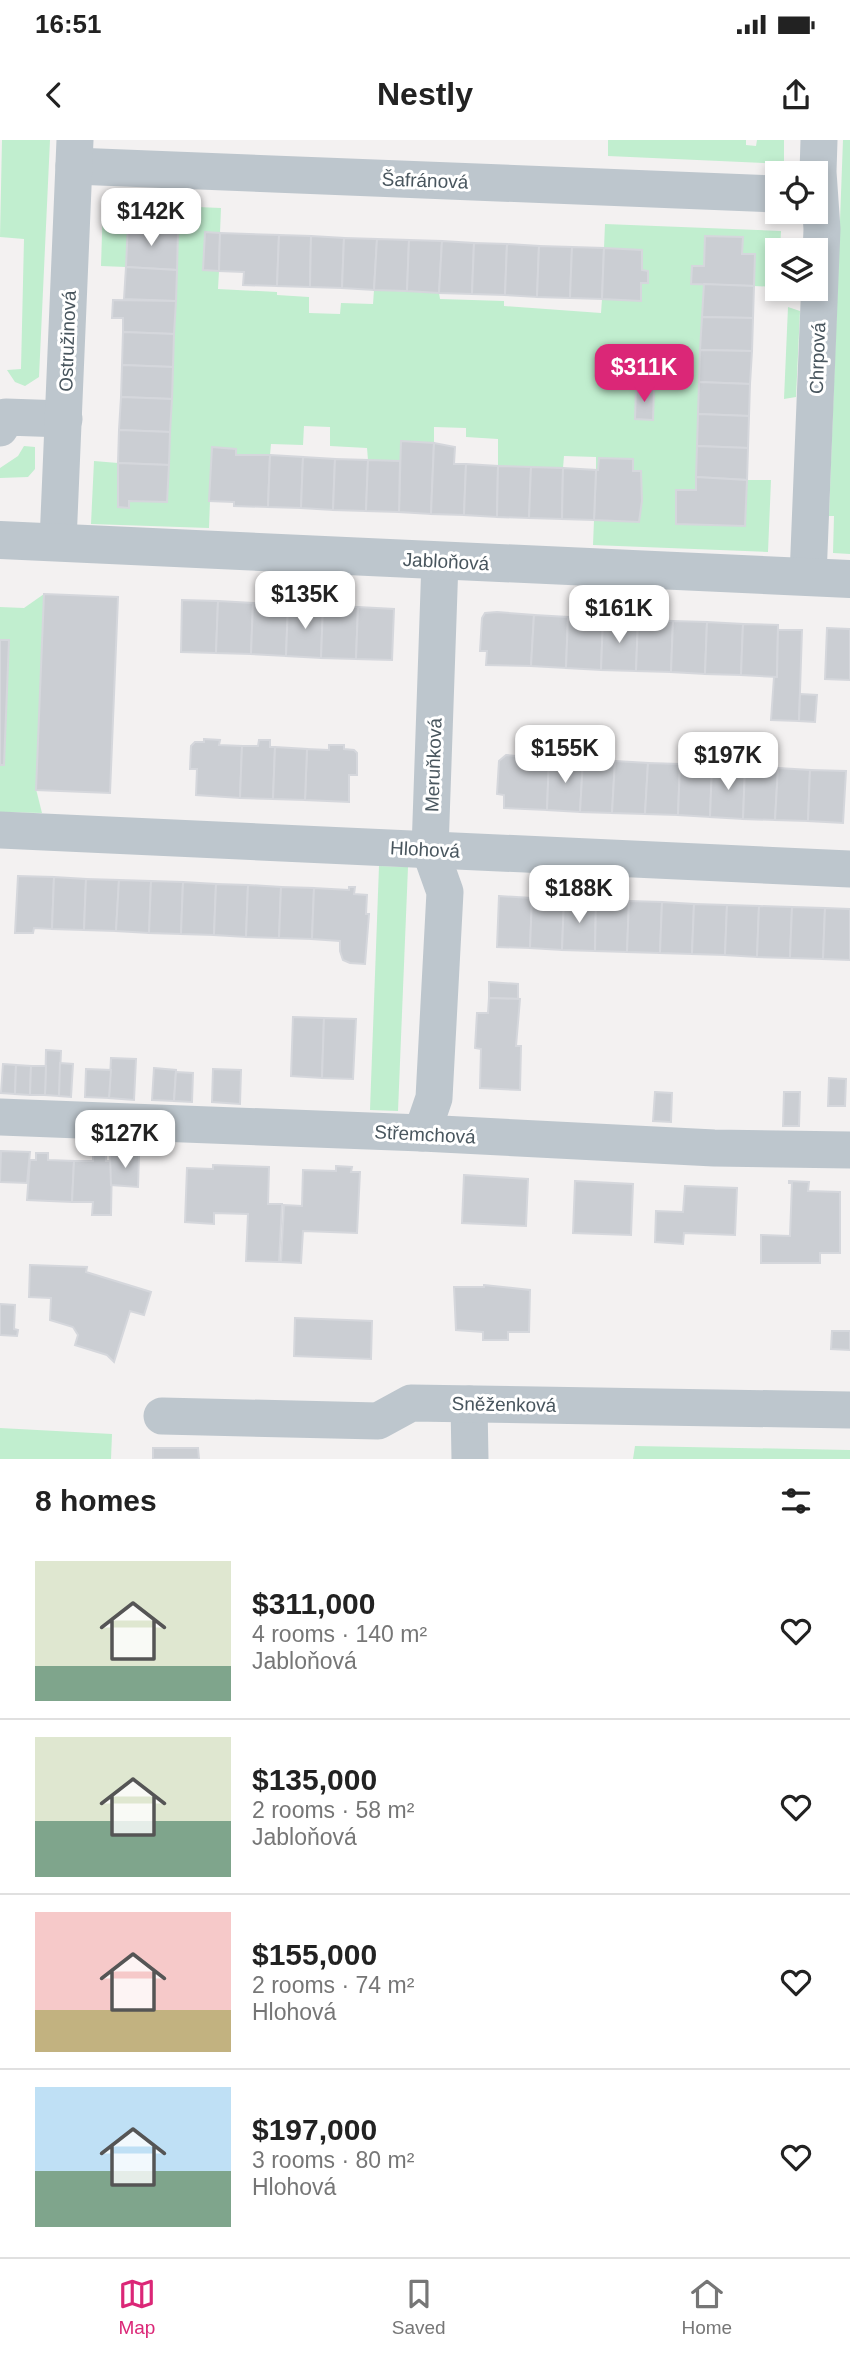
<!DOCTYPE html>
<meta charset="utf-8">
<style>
body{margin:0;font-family:Helvetica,sans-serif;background:#f2f2f2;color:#222;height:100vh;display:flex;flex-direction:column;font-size:26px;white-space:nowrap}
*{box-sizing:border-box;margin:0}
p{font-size:23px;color:#767676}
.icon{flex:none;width:38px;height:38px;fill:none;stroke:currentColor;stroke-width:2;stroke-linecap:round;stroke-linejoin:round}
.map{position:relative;height:1319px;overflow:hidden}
.drawer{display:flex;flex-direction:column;background:#fff;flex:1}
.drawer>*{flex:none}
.buttons{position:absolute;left:765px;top:21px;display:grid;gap:14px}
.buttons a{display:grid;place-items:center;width:63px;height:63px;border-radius:0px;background:#fff;box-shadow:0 4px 10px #0003;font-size:35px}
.price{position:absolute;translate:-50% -60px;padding:0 16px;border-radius:14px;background:#fff;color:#222;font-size:23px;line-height:46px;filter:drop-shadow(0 2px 4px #0008)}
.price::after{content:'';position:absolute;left:50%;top:42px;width:21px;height:16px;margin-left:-10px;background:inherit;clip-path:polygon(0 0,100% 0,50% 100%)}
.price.current{background:#db2777;color:#fff}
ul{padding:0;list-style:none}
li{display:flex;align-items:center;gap:21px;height:175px;padding:0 35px}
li+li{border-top:2px solid #e0e0e0}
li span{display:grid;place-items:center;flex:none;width:196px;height:140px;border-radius:0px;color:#555}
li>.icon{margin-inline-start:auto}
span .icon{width:84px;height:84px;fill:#fffc;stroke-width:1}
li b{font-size:30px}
h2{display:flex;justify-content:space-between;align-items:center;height:84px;padding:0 35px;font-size:30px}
.status{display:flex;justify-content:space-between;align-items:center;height:49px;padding:0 35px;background:#fff;direction:ltr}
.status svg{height:19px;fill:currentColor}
header{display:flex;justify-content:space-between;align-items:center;height:91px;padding:0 35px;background:#fff;font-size:32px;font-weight:700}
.tabs{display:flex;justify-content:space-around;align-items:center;height:98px;border-top:2px solid #e0e0e0;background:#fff;font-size:19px;color:#767676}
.tabs a{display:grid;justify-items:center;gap:4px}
.tabs .current{color:#db2777}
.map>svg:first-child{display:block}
.green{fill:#c1eecf}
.building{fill:#cbced3;stroke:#d5d7dc;stroke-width:2}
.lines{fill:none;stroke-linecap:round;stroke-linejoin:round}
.minor{stroke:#bdc6cd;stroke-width:37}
.tertiary{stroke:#bdc6cd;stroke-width:38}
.labels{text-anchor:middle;stroke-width:6;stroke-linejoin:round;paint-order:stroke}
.street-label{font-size:19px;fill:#49565e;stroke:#fff}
</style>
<div class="status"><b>16:51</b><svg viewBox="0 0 49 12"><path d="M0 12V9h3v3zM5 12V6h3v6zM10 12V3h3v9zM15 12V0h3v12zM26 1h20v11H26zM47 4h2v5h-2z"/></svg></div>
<header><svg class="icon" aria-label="back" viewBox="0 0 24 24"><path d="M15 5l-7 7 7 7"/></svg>Nestly<svg class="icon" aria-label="share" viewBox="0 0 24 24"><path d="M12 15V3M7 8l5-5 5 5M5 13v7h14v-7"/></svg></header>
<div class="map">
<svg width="850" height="1319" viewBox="0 0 850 1319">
<rect width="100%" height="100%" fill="#f3f1f1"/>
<!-- green -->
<g class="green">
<path d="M2 0H50L39 237 25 246 15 242 7 230 21 229 24 99 0 97Z"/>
<path d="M608 0H746V5L756 6 757 0H784V24L608 16Z"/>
<path d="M843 0H850V414L833 413 834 376H829Z"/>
<path d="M103 63 221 68 220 93 205 92 203 130 219 131 218 149 277 152V155L309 157V173L340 174 341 163 373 164 374 150 439 153 440 159 504 161V166L601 173 602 159 640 161 641 143H648V131L642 130V110L604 108 605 84 781 91 780 110H777V147L754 146 755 115 742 114 743 98 704 126H692L691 143 704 144 696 350H676V384L745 386 747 340H771L768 412 593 405 594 380 639 382 642 361 641 331H633V319L599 318 598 330H596V317L564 316 563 328 498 326V299L466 297V288L434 287V303L401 302 400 321 368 320 367 308 330 306V287L304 286 303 305 271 304 270 315H236V309L212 307 209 388 91 384 94 321 118 323V367L128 368 129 361 167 362 178 91 148 90 147 83 128 82 126 127 101 126Z"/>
<path d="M788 167 800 171 796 257 784 259Z"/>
<path d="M24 306 35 307V329L28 337 0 338V328L18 316Z"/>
<path d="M44 454 36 649 42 673 0 672V625H4L9 501 0 500V467L24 468Z"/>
<path d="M379 726 408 727 398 971 370 970Z"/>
<path d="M0 1288 112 1294 111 1319H0Z"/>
<path d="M635 1306 850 1310V1319H633Z"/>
</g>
<!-- building -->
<g class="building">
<path d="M128 82 148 83V90L178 91 177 130 126 127Z"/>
<path d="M205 92 220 93 219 131 203 130Z"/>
<path d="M220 93 279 95 277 146 243 145 244 132 219 131Z"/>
<path d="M279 95 311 96 310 147 277 146Z"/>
<path d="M311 96 344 98 342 148 310 147Z"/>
<path d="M705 96 743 97 742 114H755L754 146 691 144 692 126H704Z"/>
<path d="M344 98 377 99 374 150 342 148Z"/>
<path d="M377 99 409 100 407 151 374 150Z"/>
<path d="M409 100 442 101 439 153 407 151Z"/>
<path d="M442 101 474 103 472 154 439 153Z"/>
<path d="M474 103 507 104 505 155 472 154Z"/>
<path d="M507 104 539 106 537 157 505 155Z"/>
<path d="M539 106 572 107 570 158 537 157Z"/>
<path d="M572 107 604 108 602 159 570 158Z"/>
<path d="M604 108 642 110V130L648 131V143H641V161L602 159Z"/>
<path d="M126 127 177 130 176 161 124 159Z"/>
<path d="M704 144 754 146 753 178 702 177Z"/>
<path d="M113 160 176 161 174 194 123 192V178H112Z"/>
<path d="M702 177 753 178 752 211 700 210Z"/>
<path d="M123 192 174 194 173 227 122 225Z"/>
<path d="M700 210 752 211 750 244 699 242Z"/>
<path d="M640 218H654L653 245H640Z"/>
<path d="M122 225 173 227 172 259 121 257Z"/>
<path d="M699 242 750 244 749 276 698 274Z"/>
<path d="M636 248 654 249 653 280 635 279Z"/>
<path d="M121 257 172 259 170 292 119 290Z"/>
<path d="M698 274 749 276 748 308 697 306Z"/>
<path d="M119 290 170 292 169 325 118 323Z"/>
<path d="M401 301 434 303 431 374 399 372Z"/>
<path d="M434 303 455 307 454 324H466L464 375 431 374Z"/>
<path d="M697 306 748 308 747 340 696 337Z"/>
<path d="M212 307 236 309V315H270L268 367 234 366V362L209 361Z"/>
<path d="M270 315 303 317 301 368 268 367Z"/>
<path d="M303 317 335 319 333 370 301 368Z"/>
<path d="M599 318 633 319V331H641L642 361 639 382 594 380 596 330H598Z"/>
<path d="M335 319 368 320 366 371 333 370Z"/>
<path d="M368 320 400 321 399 372 366 371Z"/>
<path d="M118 323 169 325 167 362 129 361V368L118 367Z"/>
<path d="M466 324 498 326 497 377 464 375Z"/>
<path d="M498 326 531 327 529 378 497 377Z"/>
<path d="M531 327 563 328 562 379 529 378Z"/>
<path d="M563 328 596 330 594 380 562 379Z"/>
<path d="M696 337 747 340 745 386 676 384V350H696Z"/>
<path d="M44 454 118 457 110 653 36 650Z"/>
<path d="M182 460 218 461 216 513 181 512Z"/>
<path d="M218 461 253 463 251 514 216 513Z"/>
<path d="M253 463 288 465 286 516 251 514Z"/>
<path d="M288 465 323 466 321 518 286 516Z"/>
<path d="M323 466 358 467 356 519 321 518Z"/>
<path d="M358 467 394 469 392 520 356 519Z"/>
<path d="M497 472 534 475 531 526 486 525 487 511H480L482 478 485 473Z"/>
<path d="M534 475 568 477 566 528 531 526Z"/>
<path d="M568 477 603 478 601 530 566 528Z"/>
<path d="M603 478 638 480 636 531 601 530Z"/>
<path d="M638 480 673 481 671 532 636 531Z"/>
<path d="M673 481 707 482 705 534 671 532Z"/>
<path d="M707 482 743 484 741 535 705 534Z"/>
<path d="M743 484 778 485 777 537 741 535Z"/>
<path d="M827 488 850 489V540L825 539Z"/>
<path d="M778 490H802L799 581 771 580 774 537H777Z"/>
<path d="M0 500H9L4 625H0Z"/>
<path d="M800 554 817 555 815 582 799 581Z"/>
<path d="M204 599 220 600 219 605 242 606 240 658 196 655 197 629H190L191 606 195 602H204Z"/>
<path d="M259 600H270V607H275L273 659 240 658 242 606H258Z"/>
<path d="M329 605H344V609L354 610 357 613V635H349V662L305 660 307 609 329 610Z"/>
<path d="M275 607 307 609 305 660 273 659Z"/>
<path d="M506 615 549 619 547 670 504 668V655L497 654 499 621Z"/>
<path d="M549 619 583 620 580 672 547 670Z"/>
<path d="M583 620 615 621 612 673 580 672Z"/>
<path d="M615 621 648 623 645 674 612 673Z"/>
<path d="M648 623 680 624 678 675 645 674Z"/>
<path d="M680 624 712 626 710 677 678 675Z"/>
<path d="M712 626 745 627 743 679 710 677Z"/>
<path d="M745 627 778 628 775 680 743 679Z"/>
<path d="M778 628 810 630 808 681 775 680Z"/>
<path d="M810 630 846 631 843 683 808 681Z"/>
<path d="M18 736 54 737 52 789 34 788 33 793H15Z"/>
<path d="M54 737 86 739 84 790 52 789Z"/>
<path d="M86 739 119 740 116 791 84 790Z"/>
<path d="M119 740 151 741 149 793 116 791Z"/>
<path d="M151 741 183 742 181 794 149 793Z"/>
<path d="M183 742 216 744 214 795 181 794Z"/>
<path d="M216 744 248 745 246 797 214 795Z"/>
<path d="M248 745 281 747 279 798 246 797Z"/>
<path d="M281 747 314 748 312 799 279 798Z"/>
<path d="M349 747H355L354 754 367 755 366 774H369L365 824 350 823 343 820 340 811V801L312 799 314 748 349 750Z"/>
<path d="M499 756 532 758 530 808 497 807Z"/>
<path d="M532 758 564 759 562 810 530 808Z"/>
<path d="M564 759 596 760 595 811 562 810Z"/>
<path d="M596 760 629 761 627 812 595 811Z"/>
<path d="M629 761 662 762 660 813 627 812Z"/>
<path d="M662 762 694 764 692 814 660 813Z"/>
<path d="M694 764 727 765 725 815 692 814Z"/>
<path d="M727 765 759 766 757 817 725 815Z"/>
<path d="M759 766 792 767 790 818 757 817Z"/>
<path d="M792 767 825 768 823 819 790 818Z"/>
<path d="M825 768 850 769V820L823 819Z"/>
<path d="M489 842 518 844V859L489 858Z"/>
<path d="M489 858 520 859 516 906H521L520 950 480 948 481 909 475 908 477 873H488Z"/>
<path d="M293 877 324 878 322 938 291 936Z"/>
<path d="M324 878 356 879 353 939 322 938Z"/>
<path d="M46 910 61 911 59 956 45 955Z"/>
<path d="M111 918 136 919 134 960 109 958Z"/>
<path d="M60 923 73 924 71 957 59 956Z"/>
<path d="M3 924 16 925 15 954 1 953Z"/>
<path d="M16 925 31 926 30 955 15 954Z"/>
<path d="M31 926H46L45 955H30Z"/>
<path d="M154 928 176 930 174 961 152 960Z"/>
<path d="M86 929 111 930 109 958 85 957Z"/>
<path d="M213 929 241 930 240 964 212 962Z"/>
<path d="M176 932 193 933 192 962 174 961Z"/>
<path d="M829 938 846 939 845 966H828Z"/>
<path d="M655 952 672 953 671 982 653 981Z"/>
<path d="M784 952H800L799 986H783Z"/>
<path d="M1 1011 30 1012 27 1043 0 1042Z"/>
<path d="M36 1013H48V1020L74 1021 72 1062 27 1060 30 1020H36Z"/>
<path d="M93 1014 106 1015V1021H112L111 1075H92L93 1062H72L74 1021H93Z"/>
<path d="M110 1014 139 1015 138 1047 111 1045Z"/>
<path d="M213 1025 269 1027 268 1064H282L279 1122 246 1121 248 1074 214 1073V1084L185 1082 187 1028 213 1029Z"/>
<path d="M336 1026 352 1027 351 1032H360L357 1093 303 1091 301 1123 281 1122 284 1065 302 1066 303 1030 336 1031Z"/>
<path d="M464 1035 528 1039 526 1086 462 1083Z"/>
<path d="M575 1041 633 1044 631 1095 573 1093Z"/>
<path d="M789 1041 809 1042 808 1051 840 1052V1113H820V1123H761V1095L790 1096 792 1043H789Z"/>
<path d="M685 1046 737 1048 735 1095 684 1093 683 1104 655 1102 656 1071 683 1072Z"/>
<path d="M30 1125 87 1127 86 1132 151 1152 144 1175 130 1171 114 1222 107 1215 75 1205 78 1195 73 1187 50 1180 51 1158 29 1157Z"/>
<path d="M484 1145 530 1150 529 1192H508V1200H483V1192L456 1190 454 1147H484Z"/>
<path d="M0 1164 15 1165 14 1189 18 1190 17 1196 0 1195Z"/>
<path d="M295 1178 372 1181 371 1219 294 1216Z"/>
<path d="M832 1191H850V1210L831 1209Z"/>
<path d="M153 1308H198L199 1319H153Z"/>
</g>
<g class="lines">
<!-- minor -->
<g class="minor">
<path d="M74 26 777 54"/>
<path d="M0 288 6 277 64 279"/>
<path d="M58 402 75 0"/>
<path d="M808 437 822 89 818 32 819 0"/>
<path d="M0 690 850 729"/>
<path d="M0 977 422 993 714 1008 850 1010"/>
<path d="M422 993 434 958 445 752 430 710 440 421"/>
<path d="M469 1264 470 1319"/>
<path d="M162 1276 378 1281 411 1263 850 1270"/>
</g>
<!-- tertiary -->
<path class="tertiary" d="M0 400 850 439"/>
</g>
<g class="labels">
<!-- street labels -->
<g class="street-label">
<text transform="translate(425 40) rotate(2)" y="7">Šafránová</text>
<text transform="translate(67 201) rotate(-88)" y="7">Ostružinová</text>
<text transform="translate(817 218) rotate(-88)" y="7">Chrpová</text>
<text transform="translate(446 421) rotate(3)" y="7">Jabloňová</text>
<text transform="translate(433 625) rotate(-88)" y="7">Meruňková</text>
<text transform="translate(425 709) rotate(3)" y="7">Hlohová</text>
<text transform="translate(425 994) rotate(3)" y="7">Střemchová</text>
<text transform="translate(504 1264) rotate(1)" y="7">Sněženková</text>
</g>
</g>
</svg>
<div class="buttons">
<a><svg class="icon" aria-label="locate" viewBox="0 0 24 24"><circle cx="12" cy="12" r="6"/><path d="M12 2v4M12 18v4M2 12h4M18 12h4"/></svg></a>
<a><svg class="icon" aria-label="layers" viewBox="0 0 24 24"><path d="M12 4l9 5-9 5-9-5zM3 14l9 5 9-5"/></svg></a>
</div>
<b class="price" style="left:151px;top:108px">$142K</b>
<b class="price current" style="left:644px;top:264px">$311K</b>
<b class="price" style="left:305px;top:491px">$135K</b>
<b class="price" style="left:619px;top:505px">$161K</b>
<b class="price" style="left:565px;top:645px">$155K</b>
<b class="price" style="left:728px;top:652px">$197K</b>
<b class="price" style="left:579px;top:785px">$188K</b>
<b class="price" style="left:125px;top:1030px">$127K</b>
</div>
<section class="drawer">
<h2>8 homes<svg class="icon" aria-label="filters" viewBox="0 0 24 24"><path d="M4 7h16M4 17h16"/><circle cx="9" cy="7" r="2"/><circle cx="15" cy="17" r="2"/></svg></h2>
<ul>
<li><span style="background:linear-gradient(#dfe7d0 75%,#7fa58c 0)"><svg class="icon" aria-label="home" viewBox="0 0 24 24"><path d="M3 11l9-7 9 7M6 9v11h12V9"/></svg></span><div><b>$311,000</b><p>4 rooms · 140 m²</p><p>Jabloňová</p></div><svg class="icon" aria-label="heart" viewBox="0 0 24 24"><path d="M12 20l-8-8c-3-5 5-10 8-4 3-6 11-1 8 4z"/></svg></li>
<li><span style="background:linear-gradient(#dfe7d0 60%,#7fa58c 0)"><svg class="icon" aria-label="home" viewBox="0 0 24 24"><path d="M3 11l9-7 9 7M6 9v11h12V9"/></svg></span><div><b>$135,000</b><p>2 rooms · 58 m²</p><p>Jabloňová</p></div><svg class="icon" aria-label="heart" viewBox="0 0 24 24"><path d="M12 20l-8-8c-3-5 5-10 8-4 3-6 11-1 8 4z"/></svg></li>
<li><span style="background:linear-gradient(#f6c9c9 70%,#c2b280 0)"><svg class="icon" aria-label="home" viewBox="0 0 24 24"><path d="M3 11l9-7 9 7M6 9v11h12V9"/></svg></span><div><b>$155,000</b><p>2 rooms · 74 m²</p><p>Hlohová</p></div><svg class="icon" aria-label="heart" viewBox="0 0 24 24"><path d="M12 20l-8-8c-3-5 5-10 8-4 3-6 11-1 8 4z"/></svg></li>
<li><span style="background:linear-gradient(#bfe0f5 60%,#7fa58c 0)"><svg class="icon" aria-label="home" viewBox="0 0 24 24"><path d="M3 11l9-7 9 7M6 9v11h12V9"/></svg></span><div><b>$197,000</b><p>3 rooms · 80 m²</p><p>Hlohová</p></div><svg class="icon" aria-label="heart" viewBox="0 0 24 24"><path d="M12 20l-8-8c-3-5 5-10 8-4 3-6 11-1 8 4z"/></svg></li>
</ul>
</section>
<nav class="tabs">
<a class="current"><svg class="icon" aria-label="map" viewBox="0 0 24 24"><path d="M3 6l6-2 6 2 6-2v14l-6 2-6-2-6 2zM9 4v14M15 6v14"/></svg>Map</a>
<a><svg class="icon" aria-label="saved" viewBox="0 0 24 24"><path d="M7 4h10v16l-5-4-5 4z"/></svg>Saved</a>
<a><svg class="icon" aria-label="home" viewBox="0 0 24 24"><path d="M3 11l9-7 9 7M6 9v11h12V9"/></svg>Home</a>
</nav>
